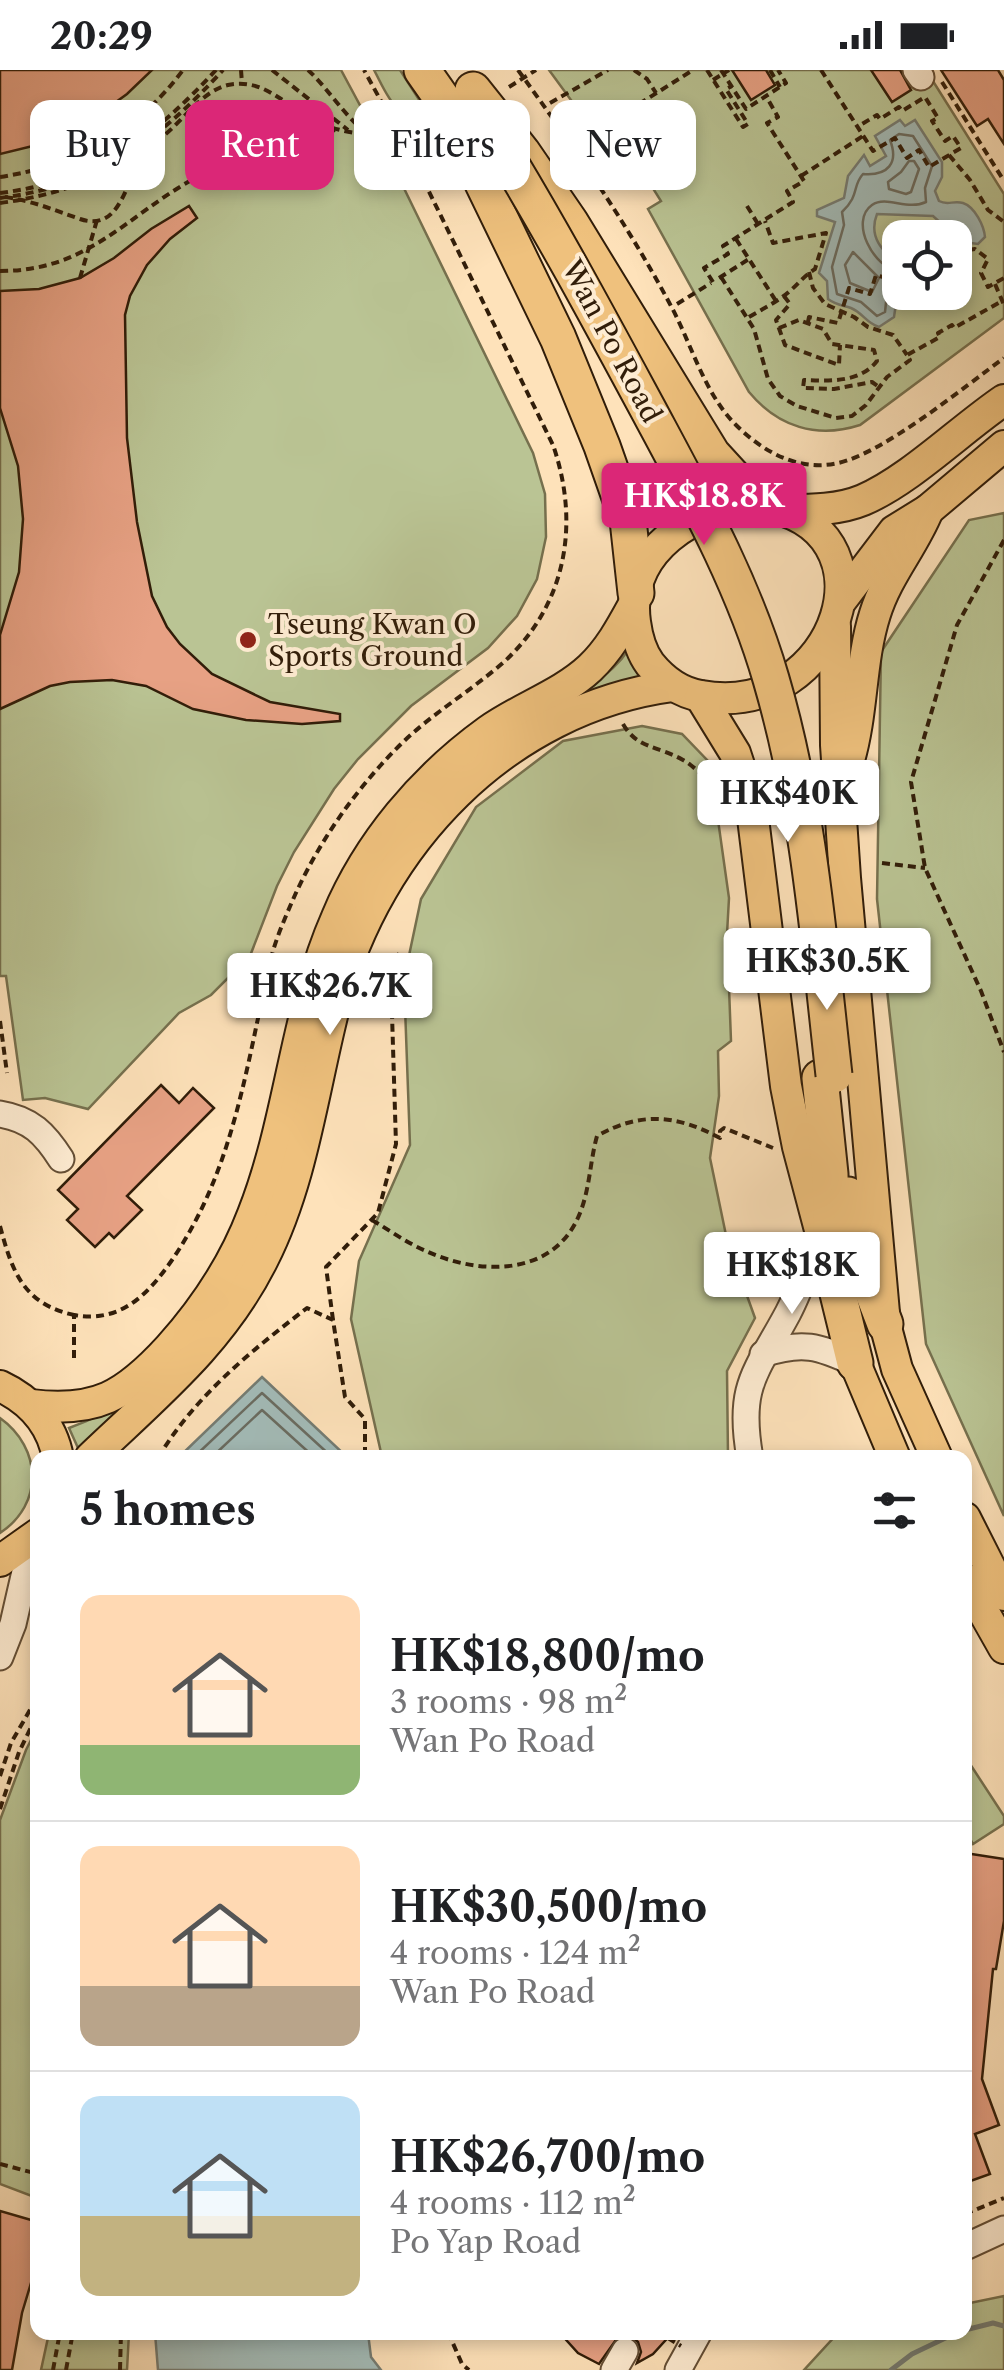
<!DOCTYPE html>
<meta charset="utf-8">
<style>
body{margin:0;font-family:"Libre Caslon Text",serif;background:#f2f2f2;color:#202124;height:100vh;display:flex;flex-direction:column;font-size:38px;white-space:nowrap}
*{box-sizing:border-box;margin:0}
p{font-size:32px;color:#757577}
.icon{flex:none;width:55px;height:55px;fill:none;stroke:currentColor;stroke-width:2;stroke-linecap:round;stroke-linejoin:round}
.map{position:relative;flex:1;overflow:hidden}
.drawer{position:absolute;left:30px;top:1380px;width:942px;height:890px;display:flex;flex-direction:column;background:#fff;border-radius:20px;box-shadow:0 5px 15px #0003}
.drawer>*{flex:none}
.banner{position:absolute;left:30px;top:30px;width:945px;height:90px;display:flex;gap:20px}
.controls{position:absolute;left:882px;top:150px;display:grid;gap:20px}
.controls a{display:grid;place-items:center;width:90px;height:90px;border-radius:20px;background:#fff;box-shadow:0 5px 15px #0003;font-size:50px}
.price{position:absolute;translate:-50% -85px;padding:0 22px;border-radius:10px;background:#fff;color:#222;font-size:32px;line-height:65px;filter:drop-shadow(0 2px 5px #0008)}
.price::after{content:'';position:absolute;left:50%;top:60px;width:30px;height:22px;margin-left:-15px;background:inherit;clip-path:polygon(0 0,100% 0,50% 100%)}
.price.active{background:#db2777;color:#fff}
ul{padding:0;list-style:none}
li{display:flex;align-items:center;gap:30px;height:250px;padding:0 50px}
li+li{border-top:2px solid #e0e0e0}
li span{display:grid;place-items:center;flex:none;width:280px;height:200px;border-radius:20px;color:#555}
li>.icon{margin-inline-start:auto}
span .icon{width:120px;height:120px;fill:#fffc;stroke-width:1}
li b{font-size:42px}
h2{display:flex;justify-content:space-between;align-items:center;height:120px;padding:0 50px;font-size:42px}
.chip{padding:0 35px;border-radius:20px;background:#fff;box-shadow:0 5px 15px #0003;font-size:35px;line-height:90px}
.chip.active{background:#db2777;color:#fff}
.status{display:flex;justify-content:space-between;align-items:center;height:70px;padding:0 50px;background:#fff;direction:ltr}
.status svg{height:28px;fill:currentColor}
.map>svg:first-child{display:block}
.green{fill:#bac494;stroke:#76704e;stroke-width:2.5;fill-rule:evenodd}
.water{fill:#a3bcb9;stroke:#757c73;stroke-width:2.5}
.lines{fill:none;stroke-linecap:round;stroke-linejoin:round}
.shore{stroke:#6a6c61;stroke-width:2.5}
.stream{stroke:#757c73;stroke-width:5}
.building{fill:#e7a184;stroke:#311d09;stroke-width:2.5}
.minor-casing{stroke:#644e35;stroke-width:29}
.major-casing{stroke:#311d09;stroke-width:34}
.highway-casing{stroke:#311d09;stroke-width:39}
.path{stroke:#311d09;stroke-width:4;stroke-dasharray:8 5;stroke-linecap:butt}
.minor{stroke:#feecd2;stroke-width:25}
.major{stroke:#efc17d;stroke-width:30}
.highway{stroke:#efc17d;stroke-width:35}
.highway-bridge-casing{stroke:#311d09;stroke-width:39;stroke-linecap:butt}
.path-bridge{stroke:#311d09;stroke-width:4;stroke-dasharray:8 5;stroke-linecap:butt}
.highway-bridge{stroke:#efc17d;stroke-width:35}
.poi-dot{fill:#8f2418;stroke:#feecd2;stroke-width:4}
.labels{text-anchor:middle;stroke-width:8;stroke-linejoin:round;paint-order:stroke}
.street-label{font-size:28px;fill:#311d09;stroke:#feecd2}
.poi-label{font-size:28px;fill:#311d09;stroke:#feecd2;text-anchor:start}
</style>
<div class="status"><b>20:29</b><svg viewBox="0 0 49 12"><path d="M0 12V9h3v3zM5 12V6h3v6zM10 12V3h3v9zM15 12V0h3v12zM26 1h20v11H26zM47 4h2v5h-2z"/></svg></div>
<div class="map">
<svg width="1004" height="2300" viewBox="0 0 1004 2300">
<rect width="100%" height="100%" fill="#fee2ba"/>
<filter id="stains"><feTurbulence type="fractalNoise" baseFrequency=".002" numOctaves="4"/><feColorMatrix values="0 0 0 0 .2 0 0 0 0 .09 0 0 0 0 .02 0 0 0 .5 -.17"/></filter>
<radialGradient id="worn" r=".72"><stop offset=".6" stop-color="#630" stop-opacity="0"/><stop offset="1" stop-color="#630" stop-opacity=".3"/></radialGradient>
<!-- green -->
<g class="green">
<path d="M0 0H341L398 106 533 383 545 424 546 467 537 509 517 546 488 578 411 636 358 689 334 719 294 782 277 816 250 886 211 925 179 943 88 1039 45 1028 23 1030 6 906H0Z"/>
<path d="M374 0H400L427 42C397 56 386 22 374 0Z"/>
<path d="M549 0H926L1004 124V248L860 355C817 369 778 357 749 322L648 139 661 131 615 58 598 67ZM900 168H955V222H900Z"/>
<path d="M1004 443V1446L926 1274 877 829 881 582 969 450Z"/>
<path d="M629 579 653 614C602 609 564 632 521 660 419 728 355 827 326 945 308 1021 295 1099 262 1170 234 1229 192 1283 143 1325 122 1344 99 1359 78 1378L69 1358C120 1340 148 1316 183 1275 213 1240 240 1203 259 1161 285 1104 296 1040 311 979 329 901 353 828 401 763 427 727 461 691 497 666 540 637 599 624 629 579Z"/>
<path d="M642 656 682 664 710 693 729 828 727 864 731 971 718 981 719 1026 710 1088 727 1170 755 1248 727 1301 728 1387H382L351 1249 359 1191 410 1075 404 909 421 829 476 737 563 671Z"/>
<path d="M0 1348C42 1378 44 1434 0 1463Z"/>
<path d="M37 1658 38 2128H37L0 2114V1750L26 1680Z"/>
<path d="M970 1694 1004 1746V1754L973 1774 965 1761V1698Z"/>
<path d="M1004 2226V2300H804L838 2263 965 2262V2234Z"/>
<path d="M49 2263H129L127 2300H41Z"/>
</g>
<!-- water -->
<g class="water">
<path d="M900 50 905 56 915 50 942 92V107L935 121 939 131C948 136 953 130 963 133 975 137 984 156 985 167L978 174 956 171 955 168 948 166 943 155 933 146 877 144C868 167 882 181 900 195V222H955V203L962 206 964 218 937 234 933 229 926 233 916 223 897 227 894 247 879 257C866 253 863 243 851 238 842 235 836 235 828 229L827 211 819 203 835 152 817 146V140L844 128 848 106 864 85 870 96 886 86 875 66Z"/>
<path d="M262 1307 347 1387H179Z"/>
<path d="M155 2263H368L371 2287 381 2300H158Z"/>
</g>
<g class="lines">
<!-- shore -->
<g class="shore">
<path d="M909 91H914L919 99 911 122 906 124 889 119 888 112 901 102Z"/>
<path d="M853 182 879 208 872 222 850 213 845 195Z"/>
<path d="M900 202C873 198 849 151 872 135 887 125 907 141 926 132L925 118 932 96 913 66 899 64 890 70C899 93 888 106 863 104 852 116 860 125 842 142L844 155 832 197 837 224 861 232 877 246 885 242 887 223 900 216"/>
<path d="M193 1388 262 1323 333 1388"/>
<path d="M211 1388 262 1340 315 1388"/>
</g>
<!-- stream -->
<g class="stream">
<path d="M965 2260 993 2253 1004 2256"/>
<path d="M891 2300 912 2284 958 2262"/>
</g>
</g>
<!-- building -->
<g class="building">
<path d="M0 0H152L127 24 87 53 45 73 0 84Z"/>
<path d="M732 0H766L775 15 751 30Z"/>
<path d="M871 0H900L911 20 892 32Z"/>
<path d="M941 0H998L1004 10V74L988 49 977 56Z"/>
<path d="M189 136 197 148 170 169 147 195 130 226 125 245 127 368 137 452 152 526 167 557 180 574 212 604 270 632 340 644V651L302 654 246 650 193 639 146 616 112 610 70 612 50 616 0 639V565L19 502 23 449 18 396 0 338V221L39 219 80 208 114 188 151 159Z"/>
<path d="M161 1015 179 1033 193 1018 214 1038 127 1126 142 1140 114 1168 109 1163 95 1177 67 1150 78 1139 58 1120Z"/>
<path d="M965 1783 1004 1789V1851L996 1899H993L982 2009 999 2055 975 2064 990 2104 965 2113Z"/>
<path d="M0 2141 38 2152V2204L34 2203 22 2243 12 2300H0Z"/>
<path d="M559 2262H673L653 2284 637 2293 641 2282 638 2272 632 2267H618L599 2294 578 2283Z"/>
</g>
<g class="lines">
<!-- minor casing -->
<g class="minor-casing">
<g id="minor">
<path d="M916 0 921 7"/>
<path d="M0 1044C31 1049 45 1064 61 1089"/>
<path d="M763 1284C802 1271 819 1276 855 1293"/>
<path d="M750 1388C737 1315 756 1303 788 1243 801 1218 810 1191 820 1164"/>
<path d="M0 1587 13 1554 32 1471"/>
<path d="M965 2177 1004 2159"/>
<path d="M614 2300 625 2281"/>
<path d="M678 2300 699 2262"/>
</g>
</g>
<!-- major casing -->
<g class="major-casing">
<g id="major">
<path d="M758 435C904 454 838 651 701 626 681 623 663 610 650 594 641 582 637 567 635 552 625 481 695 436 758 435Z"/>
<path d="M786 440C812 440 839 440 863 430 910 410 961 359 1004 330"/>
<path d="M840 532 894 461 928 440 1004 376"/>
<path d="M835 556 836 675 845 808 885 1254 897 1299 937 1388"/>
<path d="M700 626 735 683 751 732 786 1016 798 1077 825 1179"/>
<path d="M849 690C863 642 860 591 875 544 887 505 913 477 928 440"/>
<path d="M855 1293 895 1388"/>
<path d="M0 1316C30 1330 52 1354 58 1388"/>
<path d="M31 1335C96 1343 125 1326 169 1278 204 1239 234 1194 253 1144 291 1048 295 942 337 847 368 773 423 708 488 661 520 638 561 625 590 598 609 580 621 558 633 536"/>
<path d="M90 1388C156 1325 222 1272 263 1189 303 1110 313 1019 335 934 377 774 506 638 673 616"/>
<path d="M965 1448 1004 1525"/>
<path d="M0 1491 38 1464"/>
<path d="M965 1509 1004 1578"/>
</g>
</g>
<!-- highway casing -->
<g class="highway-casing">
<g id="highway">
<path d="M422 0 457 50"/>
<path d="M473 20 522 82 570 152 712 384 744 419 774 437"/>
<path d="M445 35 558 268 602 376 628 450 636 523"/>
<path d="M820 1008 830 1104 832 1199 855 1293"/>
<path d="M848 1125 863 1196 885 1254"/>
</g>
</g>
<!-- path -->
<g class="path">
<path d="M241 0 242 13"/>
<path d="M272 0 348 60"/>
<path d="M308 0C343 32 373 101 426 63"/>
<path d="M518 0C573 76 627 153 671 236 692 275 704 323 736 355 763 382 799 402 838 393 884 383 964 317 1004 288"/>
<path d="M634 0 647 9 656 23"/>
<path d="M707 0 743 57 748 54 726 19 732 16"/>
<path d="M721 0 746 39 786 13 778 0"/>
<path d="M770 0 780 17"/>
<path d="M821 0 873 81 895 68 907 88 919 80 929 97 961 78 953 66 945 71 932 51 938 48 925 27 902 41 899 37 880 49 877 45 857 57"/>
<path d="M713 10 729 0"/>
<path d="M942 12 1004 111"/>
<path d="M509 17 536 0"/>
<path d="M550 33 608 0"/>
<path d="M628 41 693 0"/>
<path d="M949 85 970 110 988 140 1004 152"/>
<path d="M801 106 863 66"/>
<path d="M0 107C74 96 138 61 183 0"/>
<path d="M0 123C95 111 152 69 216 0"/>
<path d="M0 128C99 115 158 71 223 0"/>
<path d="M0 133C61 125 113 105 162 67 183 51 202 21 228 15 265 7 287 38 318 52 339 62 362 65 386 65"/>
<path d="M747 136 758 154"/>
<path d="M736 169 776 231"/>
<path d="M955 182 975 179 988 189 981 203 988 217 1004 208"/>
<path d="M0 201C89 201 125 146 197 107 241 83 288 72 335 60"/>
<path d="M809 202 813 218 825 234 854 247 868 257 893 265 907 285"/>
<path d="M721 207 754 259 768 309 780 326 797 336 836 348 852 346 866 335 887 307 910 290 907 285 940 267 938 263 952 255 954 258 1002 231"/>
<path d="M719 208 749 189"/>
<path d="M713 212 704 198 728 184 723 176 793 132 787 121 804 111 767 53 778 47 766 26"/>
<path d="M995 214 1004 235"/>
<path d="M784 226 790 234 776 250 785 275 839 295 840 275"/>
<path d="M677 234 711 213"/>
<path d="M749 247C764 238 779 231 791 220 799 213 804 206 815 199L826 163 773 173 765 151"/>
<path d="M808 252 809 247 838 253 849 218 870 224 876 205 897 211 900 202"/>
<path d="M779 258 799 250 823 259 832 274 874 280 877 291C860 313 829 311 804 310L803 318 834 319 872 312 879 317"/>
<path d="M1004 470 957 555 911 712 925 798 981 921 1004 982"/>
<path d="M623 654C637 679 659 676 683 690 707 704 719 728 728 754"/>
<path d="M882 793 925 798"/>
<path d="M0 951 7 1003"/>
<path d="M372 1150C389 1160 407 1173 426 1181 480 1206 555 1207 580 1143 590 1118 590 1091 597 1066 641 1041 677 1045 720 1068V1061L724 1058 773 1078"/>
<path d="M0 1156C12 1201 23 1234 74 1245"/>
<path d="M333 1250 326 1197 378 1143 396 1074 391 912 399 883"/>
<path d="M74 1288V1245C120 1253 147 1226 172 1190 233 1101 246 999 269 897 274 872 285 848 295 825 320 770 356 719 399 676 431 644 471 621 505 591 567 533 580 453 553 375L415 93 364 0"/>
<path d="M158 1388C194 1327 251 1281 307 1238L333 1250 345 1327 365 1349V1388"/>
<path d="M0 1706 11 1673 38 1626"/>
<path d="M0 1739 19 1682 38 1643"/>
<path d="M0 2094 38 2104"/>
<path d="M965 2144 1004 2128"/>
<path d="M448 2262 462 2294 469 2300"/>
<path d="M53 2300 60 2262"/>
<path d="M66 2300 73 2262"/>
<path d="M120 2300 121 2262"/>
</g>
<!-- minor -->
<use href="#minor" class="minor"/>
<!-- major -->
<use href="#major" class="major"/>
<!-- highway -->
<use href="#highway" class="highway"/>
<!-- highway-bridge casing -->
<g class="highway-bridge-casing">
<path id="highway-bridge" d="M508 89C558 172 603 256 649 341 695 427 744 515 771 609 809 738 819 872 834 1005"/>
</g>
<!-- path-bridge -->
<g class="path-bridge">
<path d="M5 127C33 131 54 140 80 149 116 161 123 123 136 99 144 85 154 74 162 61"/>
<path d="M80 208 97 150"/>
<path d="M668 2268 681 2276"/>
</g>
<!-- highway-bridge -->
<use href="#highway-bridge" class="highway-bridge"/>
</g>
<!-- markers -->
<circle class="poi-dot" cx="248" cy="570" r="10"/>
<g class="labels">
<!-- street labels -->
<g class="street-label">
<text transform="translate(612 271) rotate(62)" y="10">Wan Po Road</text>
</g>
<!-- poi labels -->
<g class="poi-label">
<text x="268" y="564">Tseung Kwan O<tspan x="268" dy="32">Sports Ground</tspan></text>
</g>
</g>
<rect width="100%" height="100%" filter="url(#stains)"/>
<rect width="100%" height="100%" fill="url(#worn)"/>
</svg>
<div class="controls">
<a><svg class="icon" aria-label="locate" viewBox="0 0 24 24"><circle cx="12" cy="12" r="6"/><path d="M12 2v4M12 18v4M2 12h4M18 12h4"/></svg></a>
</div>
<b class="price active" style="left:704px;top:478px">HK$18.8K</b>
<b class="price" style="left:788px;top:775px">HK$40K</b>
<b class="price" style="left:827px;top:943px">HK$30.5K</b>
<b class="price" style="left:330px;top:968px">HK$26.7K</b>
<b class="price" style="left:792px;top:1247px">HK$18K</b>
<div class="banner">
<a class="chip">Buy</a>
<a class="chip active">Rent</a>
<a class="chip">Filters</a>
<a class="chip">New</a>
</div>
<section class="drawer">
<h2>5 homes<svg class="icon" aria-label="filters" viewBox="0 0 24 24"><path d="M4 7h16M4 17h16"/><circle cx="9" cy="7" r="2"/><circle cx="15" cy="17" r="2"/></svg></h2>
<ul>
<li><span style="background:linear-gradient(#ffd9b3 75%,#8fb573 0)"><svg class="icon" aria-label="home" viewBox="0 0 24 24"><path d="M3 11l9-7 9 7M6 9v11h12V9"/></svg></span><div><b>HK$18,800/mo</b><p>3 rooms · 98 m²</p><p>Wan Po Road</p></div></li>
<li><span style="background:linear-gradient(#ffd9b3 70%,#b9a48a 0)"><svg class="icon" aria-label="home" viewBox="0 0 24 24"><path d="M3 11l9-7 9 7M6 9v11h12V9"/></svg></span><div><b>HK$30,500/mo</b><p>4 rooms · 124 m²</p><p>Wan Po Road</p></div></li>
<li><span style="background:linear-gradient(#bfe0f5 60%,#c2b280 0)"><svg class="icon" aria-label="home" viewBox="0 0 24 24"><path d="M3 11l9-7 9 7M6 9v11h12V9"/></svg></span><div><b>HK$26,700/mo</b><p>4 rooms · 112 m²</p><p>Po Yap Road</p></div></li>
</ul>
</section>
</div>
